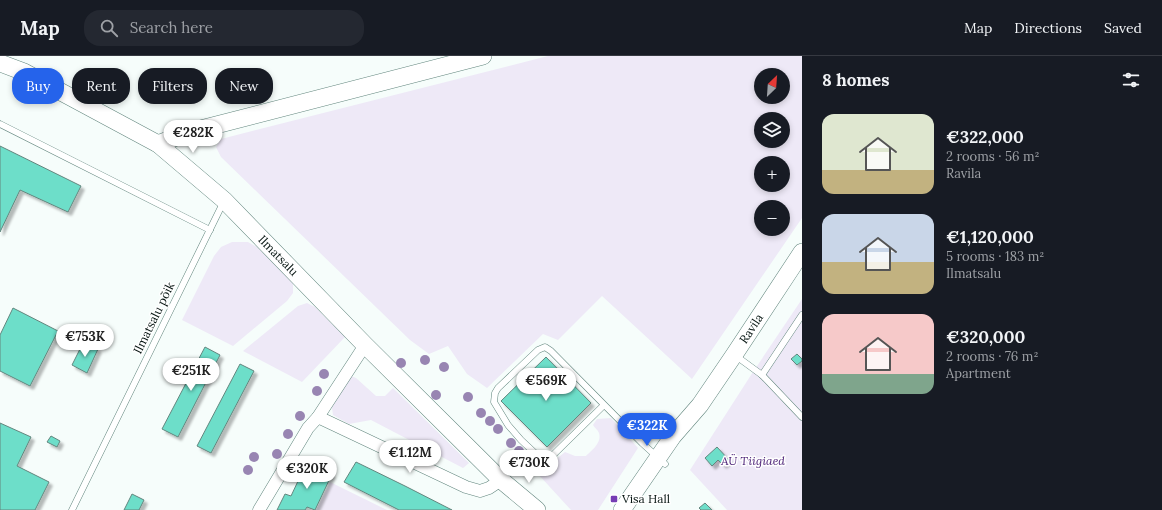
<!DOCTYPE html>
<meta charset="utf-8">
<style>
body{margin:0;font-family:Lora,serif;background:#242831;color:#f1f3f6;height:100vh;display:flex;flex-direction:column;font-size:15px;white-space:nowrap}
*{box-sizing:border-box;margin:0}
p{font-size:13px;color:#9ea1a6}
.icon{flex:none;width:22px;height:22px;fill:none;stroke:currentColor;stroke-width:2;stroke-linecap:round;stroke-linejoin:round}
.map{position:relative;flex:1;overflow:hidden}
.drawer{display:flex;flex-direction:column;background:#171b24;width:360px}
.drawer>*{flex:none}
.hud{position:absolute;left:12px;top:12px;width:380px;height:36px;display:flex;gap:8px}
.needle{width:26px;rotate:25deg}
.tools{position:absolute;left:754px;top:12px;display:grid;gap:8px}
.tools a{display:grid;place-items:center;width:36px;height:36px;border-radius:50%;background:#171b24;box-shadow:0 2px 6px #0003;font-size:20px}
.price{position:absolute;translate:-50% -34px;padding:0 9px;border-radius:14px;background:#fff;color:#222;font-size:13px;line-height:26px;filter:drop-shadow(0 1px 2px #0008)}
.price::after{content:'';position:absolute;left:50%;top:24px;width:12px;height:9px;margin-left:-6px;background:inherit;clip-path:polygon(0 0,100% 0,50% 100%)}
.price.active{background:#2563eb;color:#fff}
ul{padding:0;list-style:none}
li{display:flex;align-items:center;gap:12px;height:100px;padding:0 20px}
li span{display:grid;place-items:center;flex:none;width:112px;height:80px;border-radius:12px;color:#555}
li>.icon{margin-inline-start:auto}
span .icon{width:48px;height:48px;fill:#fffc;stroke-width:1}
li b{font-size:17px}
h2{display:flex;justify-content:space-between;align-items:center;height:48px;padding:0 20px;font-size:17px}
.pill{padding:0 14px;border-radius:16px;background:#171b24;box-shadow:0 2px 6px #0003;font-size:14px;line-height:36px}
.pill.active{background:#2563eb;color:#fff}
header{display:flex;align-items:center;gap:24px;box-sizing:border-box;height:56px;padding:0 20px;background:#171b24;border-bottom:1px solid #363941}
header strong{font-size:19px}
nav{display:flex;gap:22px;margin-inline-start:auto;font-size:14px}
.search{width:280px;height:36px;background:#242831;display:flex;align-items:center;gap:10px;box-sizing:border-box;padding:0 14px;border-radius:16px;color:#9ea1a6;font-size:15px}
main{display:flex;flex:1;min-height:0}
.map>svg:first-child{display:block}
.green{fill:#eee9f7;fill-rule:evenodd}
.building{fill:#6ddec9;stroke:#63867e;filter:url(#shadow)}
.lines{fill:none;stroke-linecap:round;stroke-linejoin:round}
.lane-casing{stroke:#61857d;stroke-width:7}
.street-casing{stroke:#61857d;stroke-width:13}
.secondary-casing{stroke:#61857d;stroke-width:18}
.lane{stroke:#fff;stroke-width:6}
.street{stroke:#fff;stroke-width:12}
.secondary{stroke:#fff;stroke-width:17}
.tree{fill:#9885b2}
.poi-dot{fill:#763db4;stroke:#fff;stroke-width:1.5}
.labels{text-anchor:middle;stroke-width:3;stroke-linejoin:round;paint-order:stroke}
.street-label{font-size:12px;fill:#091714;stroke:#fff}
.park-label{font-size:12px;font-style:italic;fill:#4c2277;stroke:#fff}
.poi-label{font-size:12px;fill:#091714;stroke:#fff;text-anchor:start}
</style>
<header>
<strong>Map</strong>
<div class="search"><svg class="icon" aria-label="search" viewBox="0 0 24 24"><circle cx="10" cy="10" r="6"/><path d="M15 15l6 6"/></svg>Search here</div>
<nav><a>Map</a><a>Directions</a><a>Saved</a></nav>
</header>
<main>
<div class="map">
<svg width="802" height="454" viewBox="0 0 802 454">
<defs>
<filter id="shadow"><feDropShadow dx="3.5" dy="3.5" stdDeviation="1" flood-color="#0004"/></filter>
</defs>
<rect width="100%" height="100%" fill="#f6fdfb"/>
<!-- green -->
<g class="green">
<path d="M548 0H802V162L692 323 602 240 558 284 543 278 487 332 467 318 448 290 429 298 410 284 221 101 216 91 221 83ZM761 19H783V41H761ZM761 63H783V85H761ZM761 107H783V129H761ZM761 151H783V173H761Z"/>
<path d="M232 186H248L257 191 293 227V237L287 245 233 290 182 264 214 200 221 191Z"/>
<path d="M802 243V454H727L690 414 751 319Z"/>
<path d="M307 247 315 251 345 281 302 326 243 295 298 250Z"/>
<path d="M351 320 356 322 376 340H385L393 332 469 407 463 412 371 364 349 368 333 359 332 352 334 345Z"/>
<path d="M611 362 638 392 598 454H571L538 418 565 396 575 400H586C592 394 602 387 599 377 598 374 594 371 593 369L597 363Z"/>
<path d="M330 426 387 454H316Z"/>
</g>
<!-- building -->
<g class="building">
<path d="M0 90 81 130 68 156 20 134 0 176Z"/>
<path d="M13 252 58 275 30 330 0 315V279Z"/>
<path d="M83 287 98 293 87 317 72 309Z"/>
<path d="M205 291 220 299 178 381 162 373Z"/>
<path d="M797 298 802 303V305L797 309 791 303Z"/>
<path d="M546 301 591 347 547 391 501 345Z"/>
<path d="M240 308 254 315 211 397 197 390Z"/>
<path d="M0 367 31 381 17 410 49 426 35 454H0Z"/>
<path d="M51 380 60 385 57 391 47 386Z"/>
<path d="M717 391 729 404 723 409 718 404 712 410 705 402Z"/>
<path d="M307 406 332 418 315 454 307 451 305 454H277L285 438 291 440Z"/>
<path d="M356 406 405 430 452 454H399L344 426Z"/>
<path d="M132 438 144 444 139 454H124Z"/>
<path d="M705 447 712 454H701L699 452Z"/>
</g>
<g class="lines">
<!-- lane casing -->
<g class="lane-casing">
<g id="lane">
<path d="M0 68 210 174"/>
<path d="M736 300 762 319 802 361"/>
<path d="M762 319 802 259"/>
<path d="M604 349 552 400 547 402 538 400 521 384 508 369 494 346 495 337 498 332 538 294 545 291 551 295 642 387 665 408"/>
<path d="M72 454 224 145"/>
</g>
</g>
<!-- street casing -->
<g class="street-casing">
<g id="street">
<path d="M318 361 466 431 480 435 489 432 501 424"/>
<path d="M259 454 308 372 318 361 365 289"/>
</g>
</g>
<!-- secondary casing -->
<g class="secondary-casing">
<g id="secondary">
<path id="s1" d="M0 7 24 16 158 88 224 144 365 289 501 424 537 454"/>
<path d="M158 88 189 76 483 0"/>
<path id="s2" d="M622 454 673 380 700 349 734 299 802 196"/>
</g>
</g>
<!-- lane -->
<use href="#lane" class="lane"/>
<!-- street -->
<use href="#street" class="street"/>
<!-- secondary -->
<use href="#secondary" class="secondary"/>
</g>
<!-- trees -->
<g class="tree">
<circle cx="425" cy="304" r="5"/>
<circle cx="401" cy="307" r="5"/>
<circle cx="444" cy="311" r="5"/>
<circle cx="324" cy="318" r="5"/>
<circle cx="317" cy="335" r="5"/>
<circle cx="436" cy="339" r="5"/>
<circle cx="468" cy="341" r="5"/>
<circle cx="481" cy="357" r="5"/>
<circle cx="300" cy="360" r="5"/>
<circle cx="490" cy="365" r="5"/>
<circle cx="498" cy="373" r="5"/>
<circle cx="288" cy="378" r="5"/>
<circle cx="511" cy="387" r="5"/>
<circle cx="519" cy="395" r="5"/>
<circle cx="277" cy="398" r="5"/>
<circle cx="254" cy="401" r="5"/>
<circle cx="534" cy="409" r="5"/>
<circle cx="248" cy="414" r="5"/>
</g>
<!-- markers -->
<rect class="poi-dot" x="610" y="439" width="8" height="8" rx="2"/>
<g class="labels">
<!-- street labels -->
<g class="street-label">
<text dy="4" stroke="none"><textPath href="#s1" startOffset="342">Ilmatsalu</textPath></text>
<text transform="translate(154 262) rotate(-64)" y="4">Ilmatsalu põik</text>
<text dy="4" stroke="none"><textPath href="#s2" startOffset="223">Ravila</textPath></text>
</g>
<!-- park labels -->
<g class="park-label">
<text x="753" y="409">AÜ Tiigiaed</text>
</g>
<!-- poi labels -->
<g class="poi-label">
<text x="622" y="447">Visa Hall</text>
</g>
</g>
</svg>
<div class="tools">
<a><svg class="needle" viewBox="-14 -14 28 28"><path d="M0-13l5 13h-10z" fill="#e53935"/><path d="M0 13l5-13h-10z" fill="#9ea1a6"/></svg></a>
<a><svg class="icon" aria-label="layers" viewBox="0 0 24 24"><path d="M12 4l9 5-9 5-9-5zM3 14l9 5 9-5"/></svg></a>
<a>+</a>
<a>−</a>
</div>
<b class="price" style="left:193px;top:98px">€282K</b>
<b class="price" style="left:85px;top:302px">€753K</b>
<b class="price" style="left:191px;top:336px">€251K</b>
<b class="price" style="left:546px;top:346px">€569K</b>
<b class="price active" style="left:647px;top:391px">€322K</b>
<b class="price" style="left:410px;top:418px">€1.12M</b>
<b class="price" style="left:529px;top:428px">€730K</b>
<b class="price" style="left:307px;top:434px">€320K</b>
<div class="hud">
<a class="pill active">Buy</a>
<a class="pill">Rent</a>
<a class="pill">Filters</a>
<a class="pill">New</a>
</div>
</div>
<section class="drawer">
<h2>8 homes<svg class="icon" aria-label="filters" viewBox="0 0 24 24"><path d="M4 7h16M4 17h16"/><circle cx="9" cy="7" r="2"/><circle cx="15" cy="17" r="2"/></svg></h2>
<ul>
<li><span style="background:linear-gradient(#dfe7d0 70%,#c2b280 0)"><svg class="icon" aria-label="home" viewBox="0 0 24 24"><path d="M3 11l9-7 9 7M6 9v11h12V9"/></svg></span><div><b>€322,000</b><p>2 rooms · 56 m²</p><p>Ravila</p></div></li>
<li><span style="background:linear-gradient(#c9d6e8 60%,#c2b280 0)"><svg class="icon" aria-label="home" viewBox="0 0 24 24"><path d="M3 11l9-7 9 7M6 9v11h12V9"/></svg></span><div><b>€1,120,000</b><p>5 rooms · 183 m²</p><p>Ilmatsalu</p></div></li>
<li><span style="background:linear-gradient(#f6c9c9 75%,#7fa58c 0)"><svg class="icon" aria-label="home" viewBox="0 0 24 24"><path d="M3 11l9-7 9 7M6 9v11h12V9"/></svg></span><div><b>€320,000</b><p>2 rooms · 76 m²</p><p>Apartment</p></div></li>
</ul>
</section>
</main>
